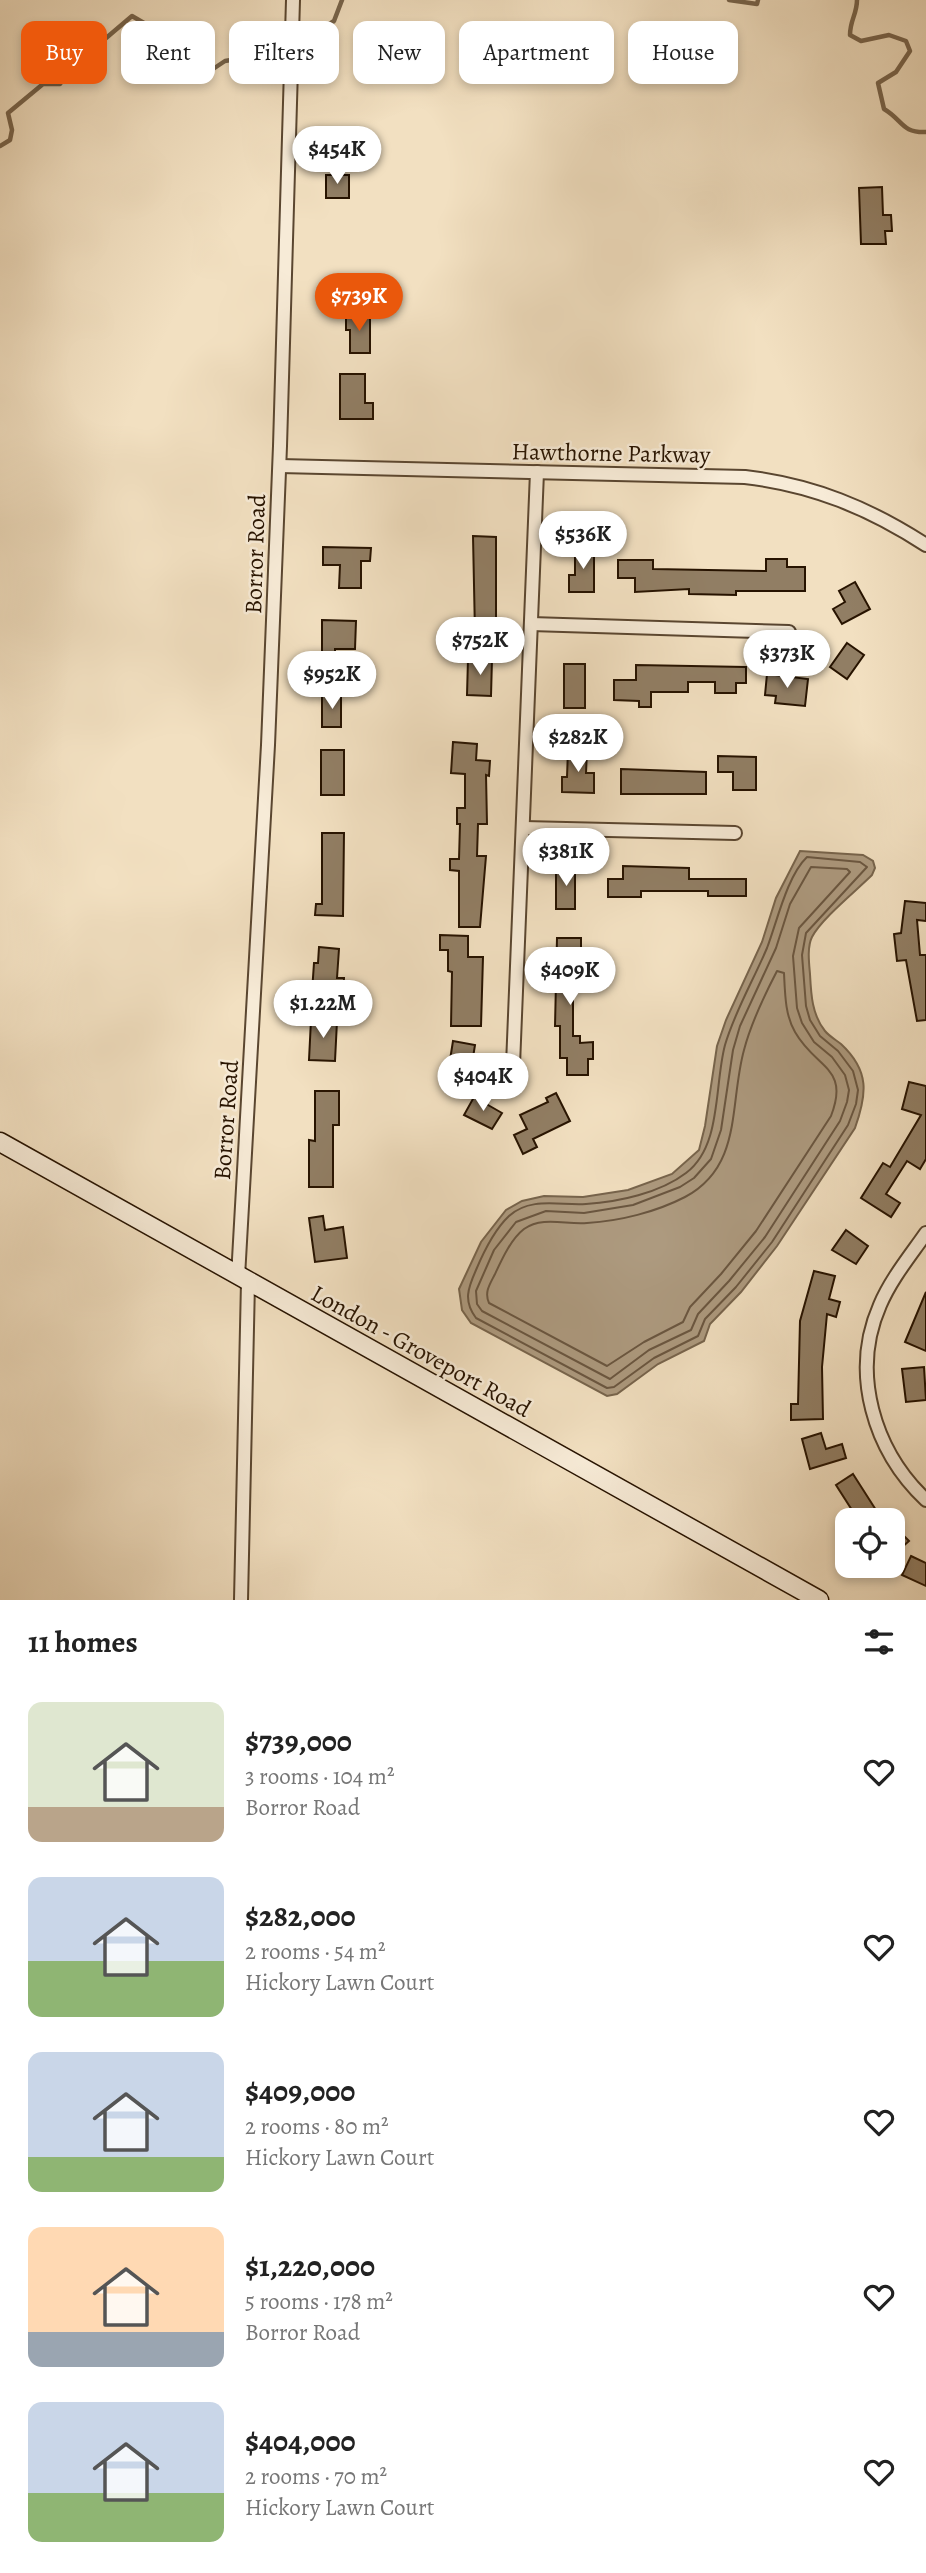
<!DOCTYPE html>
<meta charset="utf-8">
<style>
body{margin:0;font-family:Alegreya,serif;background:#f6f6f6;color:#222;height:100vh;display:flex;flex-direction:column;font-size:26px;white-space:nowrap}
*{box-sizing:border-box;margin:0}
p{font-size:23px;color:#767676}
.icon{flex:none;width:38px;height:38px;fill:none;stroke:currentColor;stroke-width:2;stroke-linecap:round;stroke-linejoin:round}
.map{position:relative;height:1600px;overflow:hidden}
.panel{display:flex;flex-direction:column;background:#fff;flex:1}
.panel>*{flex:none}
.banner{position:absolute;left:21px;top:21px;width:886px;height:63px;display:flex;gap:14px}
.controls{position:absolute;left:835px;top:1508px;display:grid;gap:14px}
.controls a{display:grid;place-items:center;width:70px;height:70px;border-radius:14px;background:#fff;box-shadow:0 4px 10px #0003;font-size:35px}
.price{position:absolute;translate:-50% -60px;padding:0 16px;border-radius:24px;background:#fff;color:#222;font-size:23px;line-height:46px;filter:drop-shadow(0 2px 4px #0008)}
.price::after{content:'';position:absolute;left:50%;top:42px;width:21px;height:16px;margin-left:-10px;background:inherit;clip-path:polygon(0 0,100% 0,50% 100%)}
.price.on{background:#ea580c;color:#fff}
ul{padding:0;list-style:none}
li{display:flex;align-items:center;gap:21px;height:175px;padding:0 28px}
li span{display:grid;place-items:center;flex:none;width:196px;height:140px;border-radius:14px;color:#555}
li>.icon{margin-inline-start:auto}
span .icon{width:84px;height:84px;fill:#fffc;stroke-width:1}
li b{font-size:30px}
h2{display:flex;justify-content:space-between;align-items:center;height:84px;padding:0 28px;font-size:30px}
.pill{padding:0 24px;border-radius:14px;background:#fff;box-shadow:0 4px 10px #0003;font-size:24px;line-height:63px}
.pill.on{background:#ea580c;color:#fff}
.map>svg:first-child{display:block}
.water{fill:#ad9a7f;stroke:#77644c;stroke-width:2}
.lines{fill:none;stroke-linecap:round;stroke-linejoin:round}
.shore{stroke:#6a5640;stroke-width:2}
.stream{stroke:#77644c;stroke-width:4.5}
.building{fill:#917e64;stroke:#271300;stroke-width:2}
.minor-casing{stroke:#5a4630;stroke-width:16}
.secondary-casing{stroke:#271300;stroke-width:21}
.minor{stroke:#f7ebd7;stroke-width:12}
.secondary{stroke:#f7ebd7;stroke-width:18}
.labels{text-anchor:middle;stroke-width:5;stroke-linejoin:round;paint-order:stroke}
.street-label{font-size:24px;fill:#271300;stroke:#f7ebd7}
</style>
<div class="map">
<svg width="926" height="1600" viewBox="0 0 926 1600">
<rect width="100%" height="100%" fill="#f2e0c1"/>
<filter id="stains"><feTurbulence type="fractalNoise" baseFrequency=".00286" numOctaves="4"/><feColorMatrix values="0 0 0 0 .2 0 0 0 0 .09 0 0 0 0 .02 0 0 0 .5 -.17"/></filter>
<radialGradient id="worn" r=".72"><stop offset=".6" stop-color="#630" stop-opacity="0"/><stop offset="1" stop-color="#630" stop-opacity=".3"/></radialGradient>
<!-- water -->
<path class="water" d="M800 851 863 855 873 861 875 868 872 875C857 890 821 919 812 937 807 947 809 963 810 974 811 994 812 1015 825 1031 829 1036 836 1040 841 1044 870 1071 867 1094 855 1128L777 1246 741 1292 710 1324 704 1341 658 1364 617 1394 607 1396 471 1323 462 1310 459 1289 481 1242 506 1210 522 1201 544 1196 583 1197 628 1190 672 1174 699 1150 705 1126 717 1046 726 1020 762 942 776 898Z"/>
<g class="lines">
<!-- shore -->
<g class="shore">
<path d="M807 857 860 862 867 867 806 933 802 955 806 1006 810 1020 820 1036 838 1051 853 1071 858 1090 856 1104 848 1125 772 1242 736 1287 705 1319 698 1336 654 1358 614 1387 607 1388 476 1318C463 1301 468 1288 476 1270 484 1251 494 1230 509 1216 531 1196 561 1206 586 1204 618 1202 660 1193 686 1173 722 1146 714 1086 725 1045 735 1011 753 981 767 948 777 922 787 876 807 857Z"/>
<path d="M811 867 847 869 850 872 799 928 793 956 797 1008 802 1023 814 1042 832 1057 845 1075 849 1090 847 1102 840 1121 765 1237 729 1281 698 1314 691 1330 649 1350 610 1379 482 1311 477 1304 476 1291 494 1250 516 1222 546 1211 584 1213 633 1205 680 1187 694 1178 711 1159 721 1130 733 1050 740 1026 776 948 790 904Z"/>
<path d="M777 971 784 973C785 993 785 1015 795 1032 816 1069 850 1067 831 1116L756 1231 721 1274 690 1307 683 1322 644 1342 607 1366 489 1303C484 1292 490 1284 495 1274 502 1259 511 1239 524 1229 543 1216 566 1225 587 1223 620 1221 656 1212 685 1197 743 1166 729 1104 744 1050 751 1023 764 996 777 971Z"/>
</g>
<!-- stream -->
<g class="stream">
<path d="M729 0 757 4 758 0"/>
<path d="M857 0C857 14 850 20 850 35L861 41 889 35 906 41 910 51 896 72 878 83 884 109C903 120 901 133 926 132"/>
<path d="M303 41 334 21 342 0"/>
<path d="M0 146 10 140 12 130 8 113 43 84H60L72 67 132 16 168 37 172 71 213 69 225 61 278 52"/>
</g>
</g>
<!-- building -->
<g class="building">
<rect x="326" y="175" width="23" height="23"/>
<path d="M882 187 883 215H891L892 231H885L886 244H861L859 188Z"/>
<path d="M346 315H370V353H350V330H346Z"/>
<path d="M340 374H365V403H373V419H340Z"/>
<path d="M473 536 496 537V633H475Z"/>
<path d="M323 547 371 548 370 561H361V588H339L340 565H323Z"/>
<path d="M575 547H594V592H569V575H575Z"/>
<path d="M766 559H787V567H805V591H736V595L689 594V589L635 592V578H618V560H653V569L766 571Z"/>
<path d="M855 582 870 609 842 624 833 609 845 602 839 591Z"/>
<path d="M322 620 356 621 355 649H335V656H322Z"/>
<path d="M847 643 864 655 847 679 830 667Z"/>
<path d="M468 659H492L491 696 467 695Z"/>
<rect x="564" y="664" width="21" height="44"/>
<path d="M636 665 746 667V683H736V693H715V682H688V692H651V707H639V701L614 700V680H636Z"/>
<path d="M767 674 808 679 805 706 775 703 776 696 765 695Z"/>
<rect x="322" y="695" width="19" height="32"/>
<path d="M453 742 477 744 476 760 490 761 489 776 486 775 487 824H478L477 856H486L480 927H459V871L450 870V859H459L460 824H457V808H465V774L451 773Z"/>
<rect x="321" y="750" width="23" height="45"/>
<path d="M568 750H587L586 773H594V793L562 792V777H567Z"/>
<path d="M718 756 756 757V790H733V772H718Z"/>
<path d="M621 769 706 772V794H621Z"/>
<path d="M322 833H344L343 916 315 915 316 904H322Z"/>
<rect x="556" y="866" width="19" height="43"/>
<path d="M623 866 689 868V879H746V896H708V891H641V897H608V879H623Z"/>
<path d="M905 901 926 903V921L917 920 920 955H926V1020L917 1021 906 960 897 961 894 934 901 933Z"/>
<path d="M440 935 468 936V957H483L481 1026H451L452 972 448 971V950H440Z"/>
<path d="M557 938H581V971H573V1036H580V1043L593 1042V1059H588V1075H567V1058H560V1026H555Z"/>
<path d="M319 947 339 949 337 978H344L343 994 312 992 314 963H318Z"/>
<path d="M311 1020 337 1021 335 1061 309 1060Z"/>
<path d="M453 1041 475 1045 469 1082 447 1079Z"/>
<path d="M909 1082 926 1086V1159L920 1169 907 1161 886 1194 900 1203 891 1217 861 1198 883 1163 890 1167 921 1115 902 1109Z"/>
<path d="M315 1091H339V1125H333V1187H309V1140L315 1141Z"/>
<path d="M556 1093 570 1121 533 1139 537 1147 523 1154 514 1135 527 1129 520 1115 548 1102 546 1098Z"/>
<path d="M474 1097 502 1113 492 1129 464 1115Z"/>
<path d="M323 1216 325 1230 343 1227 347 1258 315 1262 309 1218Z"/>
<path d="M846 1230 868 1246 856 1264 832 1250Z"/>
<path d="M814 1271 835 1276 829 1299 840 1302 836 1317 827 1314 822 1367 823 1419 791 1420V1404H798L800 1321Z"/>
<path d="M926 1292V1351L905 1342Z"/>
<path d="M924 1367 926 1400 906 1402 902 1369Z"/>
<path d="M821 1433 826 1449 842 1444 846 1458 810 1469 802 1439Z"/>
<path d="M853 1474 883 1521H859L836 1485Z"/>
<path d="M892 1524 909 1541 892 1556Z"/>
<path d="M911 1556 926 1563V1586L902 1575Z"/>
</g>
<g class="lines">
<!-- minor casing -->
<g class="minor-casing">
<g id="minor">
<path d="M280 466 745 477C813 485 869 508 926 545"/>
<path d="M531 624 789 632"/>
<path d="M524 828 735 833"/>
<path d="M513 1065 537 472"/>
<path d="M926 1233C910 1256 891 1279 880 1305 850 1373 874 1451 926 1500"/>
<path d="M238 1277 268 745 280 446 293 0"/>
<path d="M241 1600 248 1282"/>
</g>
</g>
<!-- secondary casing -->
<g class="secondary-casing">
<path id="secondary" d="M0 1142 819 1600"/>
</g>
<!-- minor -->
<use href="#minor" class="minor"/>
<!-- secondary -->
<use href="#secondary" class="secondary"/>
</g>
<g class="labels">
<!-- street labels -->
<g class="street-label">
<text transform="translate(611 453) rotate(1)" y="8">Hawthorne Parkway</text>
<text transform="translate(255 554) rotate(-88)" y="8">Borror Road</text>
<text transform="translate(226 1120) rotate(-86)" y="8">Borror Road</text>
<text transform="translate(421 1351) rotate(29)" y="8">London - Groveport Road</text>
</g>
</g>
<rect width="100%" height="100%" filter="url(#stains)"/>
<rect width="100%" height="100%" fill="url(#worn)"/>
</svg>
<div class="controls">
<a><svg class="icon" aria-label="locate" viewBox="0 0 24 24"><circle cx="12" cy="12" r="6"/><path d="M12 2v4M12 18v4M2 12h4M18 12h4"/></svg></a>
</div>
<b class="price" style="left:337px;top:186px">$454K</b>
<b class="price on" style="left:359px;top:333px">$739K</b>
<b class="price" style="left:583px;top:571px">$536K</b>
<b class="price" style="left:480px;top:677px">$752K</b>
<b class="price" style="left:787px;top:690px">$373K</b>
<b class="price" style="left:332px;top:711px">$952K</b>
<b class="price" style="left:578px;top:774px">$282K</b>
<b class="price" style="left:566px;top:888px">$381K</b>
<b class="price" style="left:570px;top:1007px">$409K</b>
<b class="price" style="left:323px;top:1040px">$1.22M</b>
<b class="price" style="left:483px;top:1113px">$404K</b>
<div class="banner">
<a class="pill on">Buy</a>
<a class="pill">Rent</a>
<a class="pill">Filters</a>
<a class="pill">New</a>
<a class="pill">Apartment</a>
<a class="pill">House</a>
</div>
</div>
<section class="panel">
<h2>11 homes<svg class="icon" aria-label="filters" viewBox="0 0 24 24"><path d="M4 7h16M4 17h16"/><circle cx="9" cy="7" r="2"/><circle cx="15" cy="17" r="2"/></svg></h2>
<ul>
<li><span style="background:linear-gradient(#dfe7d0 75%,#b9a48a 0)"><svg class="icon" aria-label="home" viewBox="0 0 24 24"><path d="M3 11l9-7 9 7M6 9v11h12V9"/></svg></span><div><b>$739,000</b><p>3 rooms · 104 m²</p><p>Borror Road</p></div><svg class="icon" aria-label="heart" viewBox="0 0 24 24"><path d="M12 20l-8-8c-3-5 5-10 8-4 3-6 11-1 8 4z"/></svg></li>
<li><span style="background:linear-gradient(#c9d6e8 60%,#8fb573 0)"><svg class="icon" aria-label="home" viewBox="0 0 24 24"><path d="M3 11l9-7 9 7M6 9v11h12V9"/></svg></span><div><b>$282,000</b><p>2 rooms · 54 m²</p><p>Hickory Lawn Court</p></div><svg class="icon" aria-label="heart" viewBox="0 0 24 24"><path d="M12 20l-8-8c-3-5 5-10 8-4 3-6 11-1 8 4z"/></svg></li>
<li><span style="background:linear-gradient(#c9d6e8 75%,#8fb573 0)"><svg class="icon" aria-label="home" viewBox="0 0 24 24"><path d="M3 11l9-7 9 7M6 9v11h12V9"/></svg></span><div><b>$409,000</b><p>2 rooms · 80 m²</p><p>Hickory Lawn Court</p></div><svg class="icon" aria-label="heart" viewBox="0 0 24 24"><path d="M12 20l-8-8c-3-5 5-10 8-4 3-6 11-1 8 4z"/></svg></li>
<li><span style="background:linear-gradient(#ffd9b3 75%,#9aa5b1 0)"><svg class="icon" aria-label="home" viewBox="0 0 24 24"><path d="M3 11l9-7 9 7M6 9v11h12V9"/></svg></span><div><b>$1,220,000</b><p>5 rooms · 178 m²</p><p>Borror Road</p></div><svg class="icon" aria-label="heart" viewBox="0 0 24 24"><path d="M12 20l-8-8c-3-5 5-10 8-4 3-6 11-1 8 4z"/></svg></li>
<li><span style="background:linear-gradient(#c9d6e8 65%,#8fb573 0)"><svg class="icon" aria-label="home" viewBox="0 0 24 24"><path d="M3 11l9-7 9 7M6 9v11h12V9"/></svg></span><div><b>$404,000</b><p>2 rooms · 70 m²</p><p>Hickory Lawn Court</p></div><svg class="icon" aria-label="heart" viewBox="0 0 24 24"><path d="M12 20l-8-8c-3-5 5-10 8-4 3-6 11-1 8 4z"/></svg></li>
</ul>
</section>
